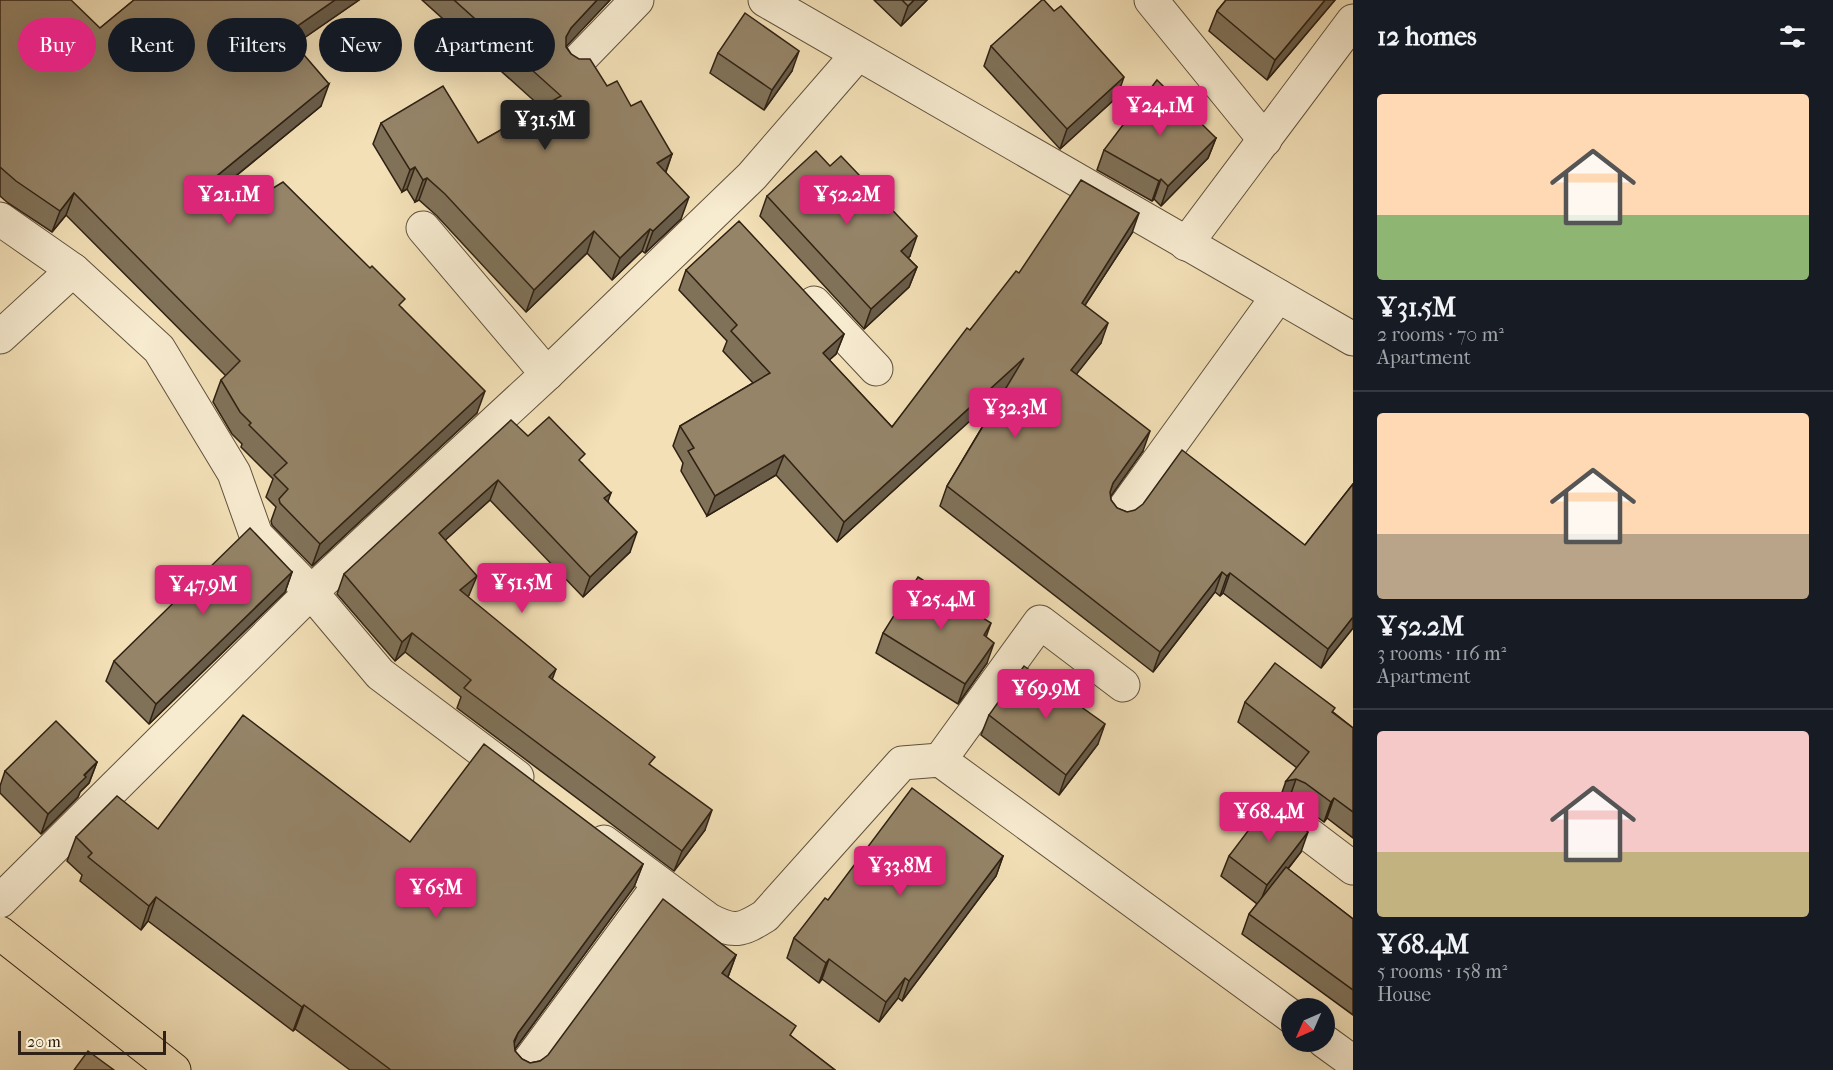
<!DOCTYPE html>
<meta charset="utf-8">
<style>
body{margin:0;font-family:"IM FELL French Canon",serif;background:#20242c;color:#f1f3f6;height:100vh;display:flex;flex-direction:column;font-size:22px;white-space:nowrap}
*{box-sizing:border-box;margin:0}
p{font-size:20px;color:#9ea1a6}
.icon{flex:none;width:33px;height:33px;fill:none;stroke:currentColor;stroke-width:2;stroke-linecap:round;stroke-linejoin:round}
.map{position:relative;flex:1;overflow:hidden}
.sheet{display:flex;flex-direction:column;background:#171b24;width:480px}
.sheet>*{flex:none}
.guide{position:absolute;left:18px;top:18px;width:570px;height:54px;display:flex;gap:12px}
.needle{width:39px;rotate:225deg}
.controls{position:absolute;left:1281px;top:998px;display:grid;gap:12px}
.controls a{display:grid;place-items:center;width:54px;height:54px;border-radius:50%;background:#171b24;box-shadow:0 6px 24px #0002;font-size:30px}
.scale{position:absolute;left:18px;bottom:15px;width:148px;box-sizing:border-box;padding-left:6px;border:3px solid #2f2113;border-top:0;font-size:16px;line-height:21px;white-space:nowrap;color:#2f2113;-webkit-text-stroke:4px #f7ebd0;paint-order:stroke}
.price{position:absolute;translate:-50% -51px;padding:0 14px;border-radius:6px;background:#db2777;color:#fff;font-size:20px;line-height:39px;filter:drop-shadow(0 2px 3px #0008)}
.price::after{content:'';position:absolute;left:50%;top:36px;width:18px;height:14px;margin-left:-9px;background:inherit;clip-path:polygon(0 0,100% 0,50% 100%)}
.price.on{background:#222;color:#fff}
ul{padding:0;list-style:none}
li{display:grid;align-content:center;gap:12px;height:318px;padding:0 24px}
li+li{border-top:2px solid #363941}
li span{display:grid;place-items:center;height:186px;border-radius:6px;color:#555}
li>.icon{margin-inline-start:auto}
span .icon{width:108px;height:108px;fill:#fffc;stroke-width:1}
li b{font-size:26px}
h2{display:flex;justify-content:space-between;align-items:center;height:72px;padding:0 24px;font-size:26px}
.pill{padding:0 21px;border-radius:27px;background:#171b24;box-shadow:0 6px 24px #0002;font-size:21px;line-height:54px}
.pill.on{background:#db2777;color:#fff}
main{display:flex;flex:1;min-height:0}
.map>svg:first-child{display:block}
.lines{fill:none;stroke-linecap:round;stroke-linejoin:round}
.minor-casing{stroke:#60513c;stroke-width:35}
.major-casing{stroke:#2f2113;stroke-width:35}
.minor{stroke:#f7ebd0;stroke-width:33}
.major{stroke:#f3e0b7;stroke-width:33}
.wall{fill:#807259;stroke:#2f2113;stroke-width:1.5}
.shaded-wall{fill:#685c49;stroke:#2f2113;stroke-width:1.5}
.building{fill:#958468;stroke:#2f2113;stroke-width:1.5}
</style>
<main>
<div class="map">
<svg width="1353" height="1070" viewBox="0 0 1353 1070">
<rect width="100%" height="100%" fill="#f3e0b7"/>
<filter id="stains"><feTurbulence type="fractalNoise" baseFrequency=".00333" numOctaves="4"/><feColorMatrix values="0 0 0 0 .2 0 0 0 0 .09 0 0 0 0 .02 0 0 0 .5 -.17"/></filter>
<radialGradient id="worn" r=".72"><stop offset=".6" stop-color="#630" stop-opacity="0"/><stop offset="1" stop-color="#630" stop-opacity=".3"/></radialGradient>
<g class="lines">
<!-- minor casing -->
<g class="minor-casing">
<g id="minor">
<path d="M765 0 1353 339"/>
<path d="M1151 0 1265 140"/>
<path d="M576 63 637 0"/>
<path d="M0 219 73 270 159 349 234 473 256 535 311 592 0 901"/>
<path d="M423 228 547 374"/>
<path d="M1186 244 1353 21"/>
<path d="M814 303 876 369"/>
<path d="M0 337 73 270"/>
<path d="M1121 513 1278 296"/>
<path d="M940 760 1040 622 1123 685"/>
<path d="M517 777 380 674 311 592 547 374 752 176 857 55"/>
<path d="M1287 818 1353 868"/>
<path d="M604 842 709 920C734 933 741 931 765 916L902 763 940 760 1292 1017"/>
<path d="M1324 1041 1353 1062"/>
<path d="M524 1068 660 884"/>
</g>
</g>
<!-- major casing -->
<g class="major-casing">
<path id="major" d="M0 933 174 1070"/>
</g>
<!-- minor -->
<use href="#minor" class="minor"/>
<!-- major -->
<use href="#major" class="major"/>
</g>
<!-- wall -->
<g class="wall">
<path d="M0 0 100 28 134 0H359L295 44 321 106 214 194 229 215 402 308 477 413 312 566 272 525 271 521 276 507 266 497 273 479 241 447 242 444 232 434 213 402 221 380 226 376 66 215 52 232 8 203 0 196Z"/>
<path d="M422 0H610L566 46 571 54 607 86 631 106 672 154 666 172 681 219 645 253 642 251 612 280 587 253 526 312 437 216 419 200 415 202 407 189 402 192 373 144 381 123 478 143 541 107Z"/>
<path d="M874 0H927L901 26Z"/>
<path d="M1226 0H1335L1267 80 1209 31 1217 11Z"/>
<path d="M1054 11 1117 97 1060 149 984 66 991 46Z"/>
<path d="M718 53 792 71 764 110 710 73Z"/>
<path d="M1216 138 1208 158 1161 206 1154 199 1152 201 1097 170 1104 150Z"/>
<path d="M767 196 910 256 908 258 917 267 909 287 864 329 760 216Z"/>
<path d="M1132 233 1085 305 1101 343 1076 374 1143 451 1110 496 1111 500 1117 508 1127 512 1305 545 1353 484V628L1321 668 1223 593 1220 596 1215 592 1153 672 940 506 947 486 1006 387 837 542 776 475 707 516 681 471 683 463 673 446 680 426 753 383 723 351 727 341 679 290 686 270 844 334 836 354 829 360 892 427 970 330 1019 273Z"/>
<path d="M528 436 582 463 608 501 630 552 583 597 490 500 445 540 469 595 468 597 552 679 651 766 705 830 674 871 457 708 461 697 405 652 395 661 337 594 344 574Z"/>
<path d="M292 572 285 592 149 724 106 681 114 661Z"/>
<path d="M883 633 986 637 987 663 958 704 876 653Z"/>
<path d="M1245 702 1333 712 1353 728V838L1327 818 1324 822 1298 803 1289 799 1279 801 1297 768 1238 722Z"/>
<path d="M989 715 1098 744 1059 795 981 735Z"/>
<path d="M97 762 89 783 80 792 78 797 41 834 0 793V786L5 771Z"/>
<path d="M1277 805 1301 852 1288 869 1353 919V1015L1242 934 1249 914 1257 904 1221 876 1229 856Z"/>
<path d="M158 829 410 842 643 864 634 887 515 1049V1051L522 1059 530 1063 540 1061 736 955 728 977 792 1037 835 1070H350L295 1029 293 1031 148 921 141 930 80 881 82 875 67 861 76 837Z"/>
<path d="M1003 856 996 876 902 1001 898 998 879 1022 822 979 819 983 787 958 794 938 828 900Z"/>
</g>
<!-- shaded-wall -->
<g class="shaded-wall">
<path d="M335 0H359L278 56 286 34Z"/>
<path d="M597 0H610L563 50 566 37 571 28Z"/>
<path d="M914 0H927L901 26 908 6Z"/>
<path d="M1325 0H1335L1267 80 1275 60Z"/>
<path d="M799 51 792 71 764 110 772 90Z"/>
<path d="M1124 77 1117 97 1060 149 1067 129Z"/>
<path d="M329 84 321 106 199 206 207 184Z"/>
<path d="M1216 138 1208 158 1161 206 1168 186Z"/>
<path d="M672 154 664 176 657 163Z"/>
<path d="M415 167 407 189 402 192 410 170Z"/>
<path d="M427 178 419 200 415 202 423 180Z"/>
<path d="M1161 179 1154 199 1152 201 1159 181Z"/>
<path d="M74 193 66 215 52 232 60 211Z"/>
<path d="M689 197 681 219 645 253 653 231Z"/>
<path d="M1139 213 1132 233 1074 322 1082 303Z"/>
<path d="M650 229 642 251 612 280 620 258Z"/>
<path d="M594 231 587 253 526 312 534 290Z"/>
<path d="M917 236 910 256 894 271 901 251Z"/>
<path d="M917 267 909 287 864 329 871 309Z"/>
<path d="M1108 323 1101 343 1064 390 1071 370Z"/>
<path d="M844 334 836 354 815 373 823 353Z"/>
<path d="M1024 358 1017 378 837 542 844 522Z"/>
<path d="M485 391 477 413 312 566 320 544Z"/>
<path d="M1150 431 1143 451 1106 503 1113 483Z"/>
<path d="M784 455 776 475 707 516 715 496Z"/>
<path d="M498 480 490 500 431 553 439 533Z"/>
<path d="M611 493 604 512V498Z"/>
<path d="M637 532 630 552 583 597 590 577Z"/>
<path d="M292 572 285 592 149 724 156 704Z"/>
<path d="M1222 572 1215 592 1153 672 1160 652Z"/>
<path d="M1230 573 1223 593 1220 596 1227 576Z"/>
<path d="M477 576 469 595 453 610 460 590Z"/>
<path d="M1353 617V628L1321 668 1328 649Z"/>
<path d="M991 623 984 643V635Z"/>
<path d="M412 633 405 652 395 661 402 642Z"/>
<path d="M994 643 987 663 958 704 965 684Z"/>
<path d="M556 669 549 688V677Z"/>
<path d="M1105 724 1098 744 1059 795 1066 775Z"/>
<path d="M97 762 89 783 80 792 78 797 41 834 48 814Z"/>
<path d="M1296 779 1289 799 1279 801 1286 781Z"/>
<path d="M1334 798 1327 818 1324 822 1331 802Z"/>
<path d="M712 810 705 830 674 871 682 851Z"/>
<path d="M1308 832 1301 852 1259 905 1267 885Z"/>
<path d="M1003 856 996 876 902 1001 909 981Z"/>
<path d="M643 864 634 887 509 1057 518 1033Z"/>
<path d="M156 897 148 921 141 930 149 906Z"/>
<path d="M736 955 727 979 722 973Z"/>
<path d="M829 959 822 979 819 983 826 963Z"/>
<path d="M905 978 898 998 879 1022 886 1002Z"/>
<path d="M304 1005 295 1029 293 1031 302 1007Z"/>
</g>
<!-- building -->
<g class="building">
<path d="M0 0H71L100 28 134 0H335L286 34 329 84 207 184 229 215 283 182 370 268 372 266 405 299 399 305 485 391 320 544 280 503 279 499 288 489 274 475 287 463 249 425 251 423 240 412 221 380 240 361 74 193 60 211 16 181 0 167Z"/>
<path d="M454 0H597L571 28 566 37V47L571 54 579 59H590L607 86 617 81 631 106 641 101 672 154 657 163 689 197 653 231 650 229 620 258 594 231 534 290 445 194 427 178 423 180 415 167 410 170 381 123 443 86 478 143 561 96Z"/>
<path d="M902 0H914L908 6Z"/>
<path d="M1042 0H1044L1054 11 1061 6 1124 77 1067 129 991 46Z"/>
<path d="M1226 0H1325L1275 60 1217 11Z"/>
<path d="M745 13 799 51 772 90 718 53Z"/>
<path d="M1157 80 1216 138 1168 186 1161 179 1159 181 1104 150Z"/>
<path d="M816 151 830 166 841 156 917 236 901 251 917 267 871 309 767 196Z"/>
<path d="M1081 180 1139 213 1082 303 1108 323 1071 370 1150 431 1113 483 1110 492 1111 500 1117 508 1127 512 1135 510 1143 504 1182 450 1305 545 1353 484V617L1328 649 1230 573 1227 576 1222 572 1160 652 947 486 1024 358 844 522 784 455 715 496 688 451 694 448 680 426 770 373 731 331 737 325 686 270 739 221 844 334 823 353 892 427 967 328 970 330 1016 271 1019 273Z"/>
<path d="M549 417 585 454 579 460 611 493 604 498 637 532 590 577 498 480 439 533 477 576 460 590 556 669 549 677 655 757 649 764 712 810 682 851 464 688 471 680 412 633 402 642 344 574 511 420 528 436Z"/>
<path d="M250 528 292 572 156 704 114 661Z"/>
<path d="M918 577 991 623 984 635 994 643 965 684 883 633Z"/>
<path d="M1275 663 1335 708 1332 712 1353 728V812L1334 798 1331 802 1305 783 1296 779 1286 781 1309 752 1245 702Z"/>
<path d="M1024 666 1105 724 1066 775 989 715Z"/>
<path d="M243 715 410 842 484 744 643 864 518 1033 514 1041 515 1051 522 1059 530 1063 540 1061 548 1055 663 899 736 955 722 973 796 1026 790 1035 835 1070H391L304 1005 302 1007 156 897 149 906 88 857 92 853 76 837 117 796 158 829Z"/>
<path d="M56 721 97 762 84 775 86 777 48 814 5 771Z"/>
<path d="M912 788 1003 856 909 981 905 978 886 1002 829 959 826 963 794 938 825 898 828 900Z"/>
<path d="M1276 794 1277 805 1283 813 1308 832 1267 885 1229 856Z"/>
<path d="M1286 867 1353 919V990L1249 914Z"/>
<path d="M88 1051 114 1070H74Z"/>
</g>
<rect width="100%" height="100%" filter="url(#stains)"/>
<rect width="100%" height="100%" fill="url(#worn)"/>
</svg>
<div class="controls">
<a><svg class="needle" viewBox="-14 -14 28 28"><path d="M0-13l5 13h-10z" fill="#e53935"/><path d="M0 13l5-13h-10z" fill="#9ea1a6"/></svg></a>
</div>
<div class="scale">20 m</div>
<b class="price" style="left:1160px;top:137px">¥24.1M</b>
<b class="price on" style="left:545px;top:151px">¥31.5M</b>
<b class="price" style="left:229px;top:226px">¥21.1M</b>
<b class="price" style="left:847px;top:226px">¥52.2M</b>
<b class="price" style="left:1015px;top:439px">¥32.3M</b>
<b class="price" style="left:522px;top:614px">¥51.5M</b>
<b class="price" style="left:203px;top:616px">¥47.9M</b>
<b class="price" style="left:941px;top:631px">¥25.4M</b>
<b class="price" style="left:1046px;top:720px">¥69.9M</b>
<b class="price" style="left:1269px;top:843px">¥68.4M</b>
<b class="price" style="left:900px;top:897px">¥33.8M</b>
<b class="price" style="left:436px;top:919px">¥65M</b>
<div class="guide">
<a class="pill on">Buy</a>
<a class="pill">Rent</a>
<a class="pill">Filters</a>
<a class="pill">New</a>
<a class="pill">Apartment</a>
</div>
</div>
<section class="sheet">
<h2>12 homes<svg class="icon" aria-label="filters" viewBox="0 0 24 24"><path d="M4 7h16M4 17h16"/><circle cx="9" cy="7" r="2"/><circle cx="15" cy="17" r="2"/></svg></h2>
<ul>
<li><span style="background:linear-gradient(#ffd9b3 65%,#8fb573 0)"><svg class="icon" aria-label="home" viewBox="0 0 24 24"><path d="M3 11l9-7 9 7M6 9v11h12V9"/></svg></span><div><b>¥31.5M</b><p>2 rooms · 70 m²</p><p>Apartment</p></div></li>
<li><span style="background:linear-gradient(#ffd9b3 65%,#b9a48a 0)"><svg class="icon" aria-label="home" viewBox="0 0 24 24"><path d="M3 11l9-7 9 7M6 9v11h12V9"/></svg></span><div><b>¥52.2M</b><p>3 rooms · 116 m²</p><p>Apartment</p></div></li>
<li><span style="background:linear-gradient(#f6c9c9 65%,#c2b280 0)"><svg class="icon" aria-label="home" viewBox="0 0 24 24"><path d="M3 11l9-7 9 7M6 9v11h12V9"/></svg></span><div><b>¥68.4M</b><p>5 rooms · 158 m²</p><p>House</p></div></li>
</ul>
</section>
</main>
